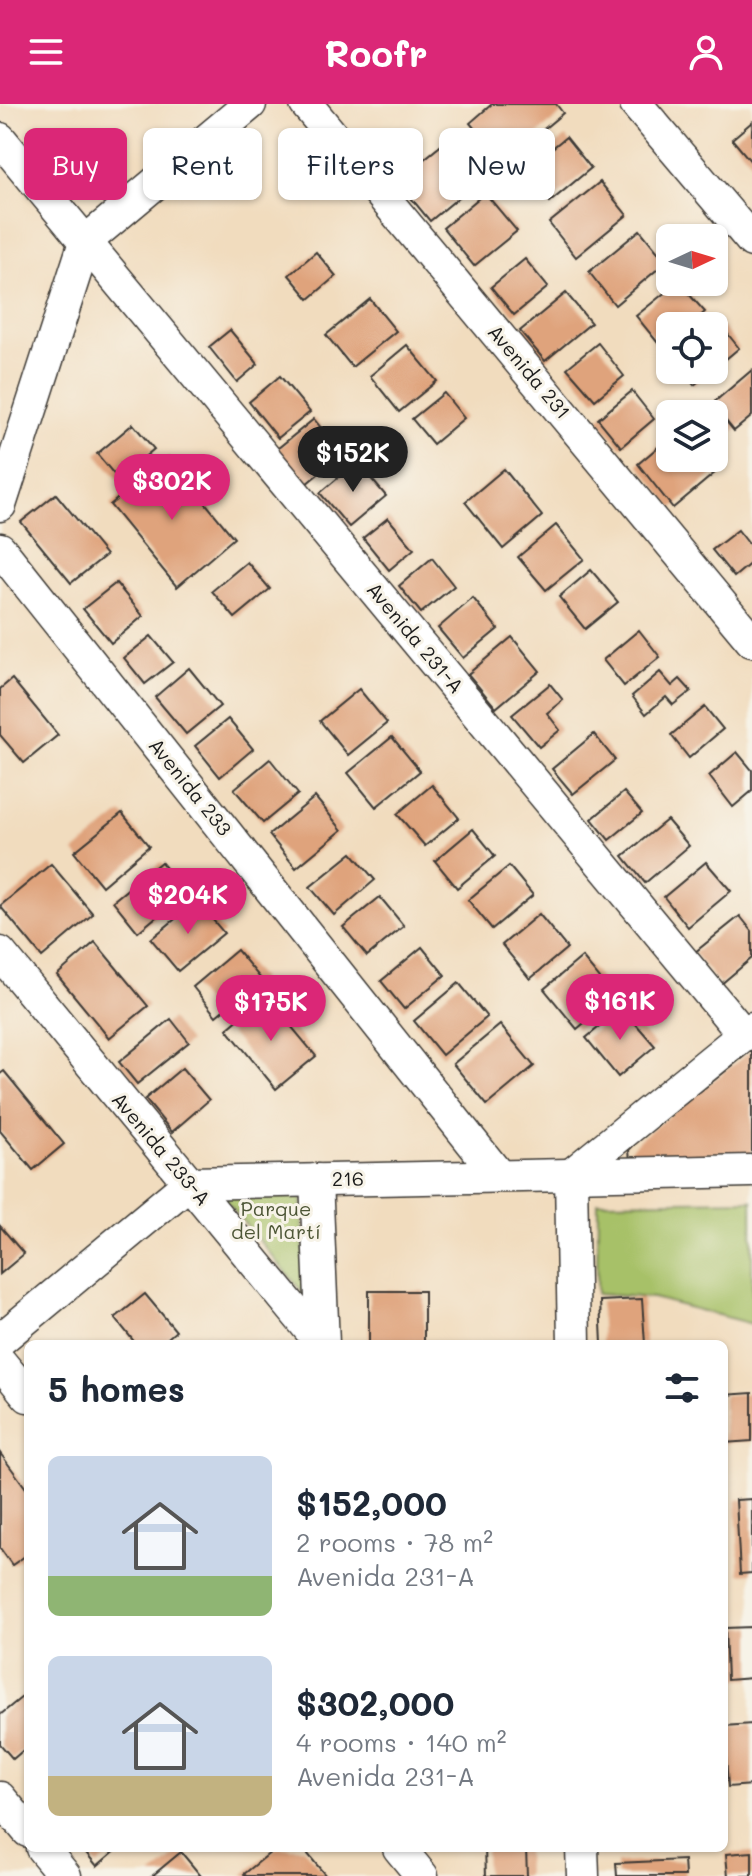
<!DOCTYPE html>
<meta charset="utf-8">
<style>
body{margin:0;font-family:Mali,sans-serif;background:#f6f6f7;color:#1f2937;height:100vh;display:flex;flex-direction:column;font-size:30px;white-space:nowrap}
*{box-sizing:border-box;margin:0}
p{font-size:26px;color:#747a83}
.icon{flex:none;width:44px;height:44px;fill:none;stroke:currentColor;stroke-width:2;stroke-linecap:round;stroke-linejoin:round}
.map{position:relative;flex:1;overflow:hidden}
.details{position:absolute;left:24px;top:1236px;width:704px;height:512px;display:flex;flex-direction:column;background:#fff;border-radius:12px;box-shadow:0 2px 6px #0004}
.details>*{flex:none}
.hud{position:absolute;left:24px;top:24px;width:704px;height:72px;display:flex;gap:16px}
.needle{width:52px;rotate:86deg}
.tools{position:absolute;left:656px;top:120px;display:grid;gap:16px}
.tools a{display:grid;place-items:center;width:72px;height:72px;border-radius:12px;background:#fff;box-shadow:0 2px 6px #0004;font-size:40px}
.price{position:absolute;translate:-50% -68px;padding:0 18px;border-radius:28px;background:#db2777;color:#fff;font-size:26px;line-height:52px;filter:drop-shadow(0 2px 4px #0008)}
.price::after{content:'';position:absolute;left:50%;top:48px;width:24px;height:18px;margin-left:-12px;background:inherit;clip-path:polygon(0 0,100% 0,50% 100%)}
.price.active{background:#222;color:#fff}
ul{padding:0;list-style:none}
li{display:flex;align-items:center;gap:24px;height:200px;padding:0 24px}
li span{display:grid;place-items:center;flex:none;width:224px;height:160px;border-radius:12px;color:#555}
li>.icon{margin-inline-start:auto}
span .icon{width:96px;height:96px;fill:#fffc;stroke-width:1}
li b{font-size:34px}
h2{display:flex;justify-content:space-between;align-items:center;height:96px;padding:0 24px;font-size:34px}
.chip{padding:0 28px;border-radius:12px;background:#fff;box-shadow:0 2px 6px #0004;font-size:28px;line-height:72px}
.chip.active{background:#db2777;color:#fff}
header{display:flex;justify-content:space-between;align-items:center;height:104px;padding:0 24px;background:#db2777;color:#fff;font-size:36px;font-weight:800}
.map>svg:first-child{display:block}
.green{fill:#a7c167;stroke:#626e42;stroke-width:2}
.building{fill:#dfa37c}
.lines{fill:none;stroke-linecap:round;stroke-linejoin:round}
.minor-casing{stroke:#3c3934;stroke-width:35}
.minor{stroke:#fff;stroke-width:32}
.labels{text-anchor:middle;stroke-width:6;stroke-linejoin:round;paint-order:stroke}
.street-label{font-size:20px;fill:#1c1c1c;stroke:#f7f3e8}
.park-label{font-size:20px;fill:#4d5636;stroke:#f7f3e8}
</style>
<header><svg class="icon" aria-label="menu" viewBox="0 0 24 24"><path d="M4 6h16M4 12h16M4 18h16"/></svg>Roofr<svg class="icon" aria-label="person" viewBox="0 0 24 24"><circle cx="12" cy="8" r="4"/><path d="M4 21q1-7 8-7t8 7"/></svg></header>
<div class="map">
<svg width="752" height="1772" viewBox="0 0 752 1772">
<rect width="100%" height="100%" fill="#f7f3e8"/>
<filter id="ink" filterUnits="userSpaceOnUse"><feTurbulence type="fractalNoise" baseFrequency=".0125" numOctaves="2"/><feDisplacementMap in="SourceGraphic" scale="16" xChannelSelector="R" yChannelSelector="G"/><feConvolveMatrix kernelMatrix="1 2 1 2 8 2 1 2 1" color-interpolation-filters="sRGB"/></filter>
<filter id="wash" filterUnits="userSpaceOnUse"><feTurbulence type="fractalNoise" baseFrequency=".006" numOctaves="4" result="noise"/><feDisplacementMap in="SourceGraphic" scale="32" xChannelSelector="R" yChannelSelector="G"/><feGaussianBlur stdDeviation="1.8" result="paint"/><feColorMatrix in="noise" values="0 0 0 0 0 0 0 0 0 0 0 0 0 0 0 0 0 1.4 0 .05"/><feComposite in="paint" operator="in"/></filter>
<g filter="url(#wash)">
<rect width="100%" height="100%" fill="#f1dcbe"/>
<!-- green -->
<g class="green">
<path d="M302 1089 305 1191 221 1091Z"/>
<path d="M752 1096V1220L653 1194 597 1190 598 1098Z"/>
</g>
<g id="blocks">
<!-- building -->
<g class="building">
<path d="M492 0H556L563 9 503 59 470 19Z"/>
<path d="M752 18V59L732 35Z"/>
<path d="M566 33 591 64 550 98 524 67Z"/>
<path d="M444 39 476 79 430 117 397 77Z"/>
<path d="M600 78 627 111 576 153 549 119Z"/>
<path d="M485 89 517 127 474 162 443 124Z"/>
<path d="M640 126 666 158 615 201 589 168Z"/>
<path d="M316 148 336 172 309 195 289 171Z"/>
<path d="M525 155 548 183 514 211 491 183Z"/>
<path d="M678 178 705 208 689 222H670V238L662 244 636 212Z"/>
<path d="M566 189 591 219 545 257 520 227Z"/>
<path d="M370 195 396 227 352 263 326 231Z"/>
<path d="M719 219 739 244 714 265V222Z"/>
<path d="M230 226 258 260 237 278 209 243Z"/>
<path d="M598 239 624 272 595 296 567 264Z"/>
<path d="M407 241 437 277 399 308 370 272Z"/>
<path d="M682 266H713L694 281Z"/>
<path d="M752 266V312L734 327 712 300Z"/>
<path d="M280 272 310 308 278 334 249 298Z"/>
<path d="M632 287 654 315 621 343 598 315Z"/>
<path d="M444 289 464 314 433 340 412 315Z"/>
<path d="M314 315 342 350 306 380 277 345Z"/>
<path d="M133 320 154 345 118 375 97 350Z"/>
<path d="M670 333V354H714V351L723 362 673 404 638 360Z"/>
<path d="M168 353 234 434 177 483 110 401Z"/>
<path d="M357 358 386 392 349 423 320 389Z"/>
<path d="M504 365 542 412 503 445 465 398Z"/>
<path d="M56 390 106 451 71 479 21 418Z"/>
<path d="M388 414 414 445 389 466 363 434Z"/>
<path d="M556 421 584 455 546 486 518 453Z"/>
<path d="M738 426 752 444V458L734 473 712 446Z"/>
<path d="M432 454 454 482 421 509 399 482Z"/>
<path d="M247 458 270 485 235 514 212 487Z"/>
<path d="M591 466 618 498 585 525 559 493Z"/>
<path d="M116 479 143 512 111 539 83 505Z"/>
<path d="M473 494 498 525 463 554 438 524Z"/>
<path d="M639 526 660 553 624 582 603 556Z"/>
<path d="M151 532 173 558 145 580 124 554Z"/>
<path d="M512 533 540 567 496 604 468 570Z"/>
<path d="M189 564 220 602 186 630 155 593Z"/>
<path d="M660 568 672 582 680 575 691 587 673 601 666 593 646 610 632 592Z"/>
<path d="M12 575 58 631 24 659 0 631V585Z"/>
<path d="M550 580 563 596 547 609 560 626 539 643 512 611Z"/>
<path d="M359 585 387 619 348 651 320 617Z"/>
<path d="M705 603 723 625 689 654 671 631Z"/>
<path d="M228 615 253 645 220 673 195 642Z"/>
<path d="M594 630 615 656 573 690 552 665Z"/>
<path d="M392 633 420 667 376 703 348 669Z"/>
<path d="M737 648 752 666V687L733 703 709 672Z"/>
<path d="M270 655 298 690 263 719 234 685Z"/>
<path d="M432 681 459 714 425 742 397 710Z"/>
<path d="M624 688 642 709 609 736 592 715Z"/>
<path d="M315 693 342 726 296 764 269 731Z"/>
<path d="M122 709 149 742 102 782 74 748Z"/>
<path d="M667 716 689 742 645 779 623 752Z"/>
<path d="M473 725 495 752 457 784 435 757Z"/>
<path d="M352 749 375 776 334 811 310 783Z"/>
<path d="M161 758 186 788 138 828 113 797Z"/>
<path d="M706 758 731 787 688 823 664 793Z"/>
<path d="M51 760 93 810 42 853 0 802Z"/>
<path d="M509 762 533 791 492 825 468 796Z"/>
<path d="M380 793 404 822 367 852 343 823Z"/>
<path d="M197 797 224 829 178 867 151 835Z"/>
<path d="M539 810 567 844 530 875 502 841Z"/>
<path d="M740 812 752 827V854L720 881 694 849Z"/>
<path d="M95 838 148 902 109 934 57 871Z"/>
<path d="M422 843 445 871 404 905 381 877Z"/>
<path d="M237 846 261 875 216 912 193 883Z"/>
<path d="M582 853 615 893 577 925 544 885Z"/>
<path d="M459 879 487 913 442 951 414 917Z"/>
<path d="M266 892 316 952 276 985 227 925Z"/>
<path d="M622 904 655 942 618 973 586 934Z"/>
<path d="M171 915 189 938 137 980 119 958Z"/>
<path d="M500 921 534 962 487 1001 453 960Z"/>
<path d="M752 946V1055L630 1057 629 1046 640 1035Z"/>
<path d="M182 964 209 996 172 1028 145 995Z"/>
<path d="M4 967 64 1040 33 1066 0 1027V970Z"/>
<path d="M0 1122 24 1150 0 1170Z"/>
<rect x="369" y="1187" width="55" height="53"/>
<path d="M145 1190 176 1227 161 1240H136L115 1214Z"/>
<path d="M642 1195 645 1240H602L600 1197Z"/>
<path d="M752 1289V1337L724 1339V1291Z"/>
<path d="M0 1349 28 1387V1450L12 1461 0 1444Z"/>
<path d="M752 1395V1469L740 1470 736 1396Z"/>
<path d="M752 1523V1574L727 1576 725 1524Z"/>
<path d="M28 1588V1642L13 1655 0 1640V1611Z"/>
<path d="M752 1620V1681L728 1683 724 1622Z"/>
<path d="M82 1744H118L97 1762Z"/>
<path d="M276 1744H303L326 1772H246L244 1770Z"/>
<path d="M485 1744H526L527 1772H486Z"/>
<path d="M181 1748 201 1772H152Z"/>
<path d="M752 1748V1772H728L726 1750Z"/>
<path d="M684 1756 685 1772H617L616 1759Z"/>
</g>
</g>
</g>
<g filter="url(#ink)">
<use href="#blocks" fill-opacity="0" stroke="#3c3934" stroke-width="2"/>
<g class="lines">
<!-- minor casing -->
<g class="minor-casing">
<g id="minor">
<path d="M306 0 752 537"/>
<path d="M636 0 752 137"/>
<path d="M0 35 744 931"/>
<path d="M0 401 85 138 250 0"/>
<path d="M0 445 499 1072"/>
<path d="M0 849 322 1240"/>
<path d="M316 1076 323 1240"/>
<path d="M0 1236 189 1079 752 1067"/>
<path d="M574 1240 571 1071 752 924"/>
<path d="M0 1258 28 1292"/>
<path d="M0 1694 28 1727"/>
<path d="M42 1744 65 1772"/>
<path d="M399 1744 422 1772"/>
<path d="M582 1744 583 1772"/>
</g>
</g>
<!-- minor -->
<use href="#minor" class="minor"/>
</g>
</g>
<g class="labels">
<!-- street labels -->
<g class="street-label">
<text transform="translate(529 268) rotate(50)" y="7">Avenida 231</text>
<text transform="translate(415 534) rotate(50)" y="7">Avenida 231-A</text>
<text transform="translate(190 683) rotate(51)" y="7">Avenida 233</text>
<text transform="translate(161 1045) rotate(50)" y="7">Avenida 233-A</text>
<text transform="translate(348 1075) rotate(-1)" y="7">216</text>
</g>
<!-- park labels -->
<g class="park-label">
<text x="276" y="1112">Parque<tspan x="276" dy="23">del Martí</tspan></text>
</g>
</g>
</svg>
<div class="tools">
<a><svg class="needle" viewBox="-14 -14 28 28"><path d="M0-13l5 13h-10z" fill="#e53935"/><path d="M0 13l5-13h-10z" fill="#747a83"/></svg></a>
<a><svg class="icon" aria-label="locate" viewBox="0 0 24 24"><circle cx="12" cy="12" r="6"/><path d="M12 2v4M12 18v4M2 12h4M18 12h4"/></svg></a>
<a><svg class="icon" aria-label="layers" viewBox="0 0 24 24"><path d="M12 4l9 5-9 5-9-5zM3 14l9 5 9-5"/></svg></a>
</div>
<b class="price active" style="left:353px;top:390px">$152K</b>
<b class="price" style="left:172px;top:418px">$302K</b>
<b class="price" style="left:188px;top:832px">$204K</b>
<b class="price" style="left:620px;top:938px">$161K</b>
<b class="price" style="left:271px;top:939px">$175K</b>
<div class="hud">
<a class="chip active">Buy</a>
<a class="chip">Rent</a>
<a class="chip">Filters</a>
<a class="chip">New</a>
</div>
<section class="details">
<h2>5 homes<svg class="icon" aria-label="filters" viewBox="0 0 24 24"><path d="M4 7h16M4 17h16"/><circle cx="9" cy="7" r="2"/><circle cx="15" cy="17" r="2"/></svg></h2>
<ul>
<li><span style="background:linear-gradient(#c9d6e8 75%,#8fb573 0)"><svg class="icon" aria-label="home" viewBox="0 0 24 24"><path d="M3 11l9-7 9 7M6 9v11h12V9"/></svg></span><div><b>$152,000</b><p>2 rooms · 78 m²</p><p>Avenida 231-A</p></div></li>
<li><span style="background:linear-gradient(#c9d6e8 75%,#c2b280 0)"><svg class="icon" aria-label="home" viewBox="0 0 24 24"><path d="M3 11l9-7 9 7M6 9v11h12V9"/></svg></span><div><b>$302,000</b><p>4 rooms · 140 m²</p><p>Avenida 231-A</p></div></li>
</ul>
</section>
</div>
